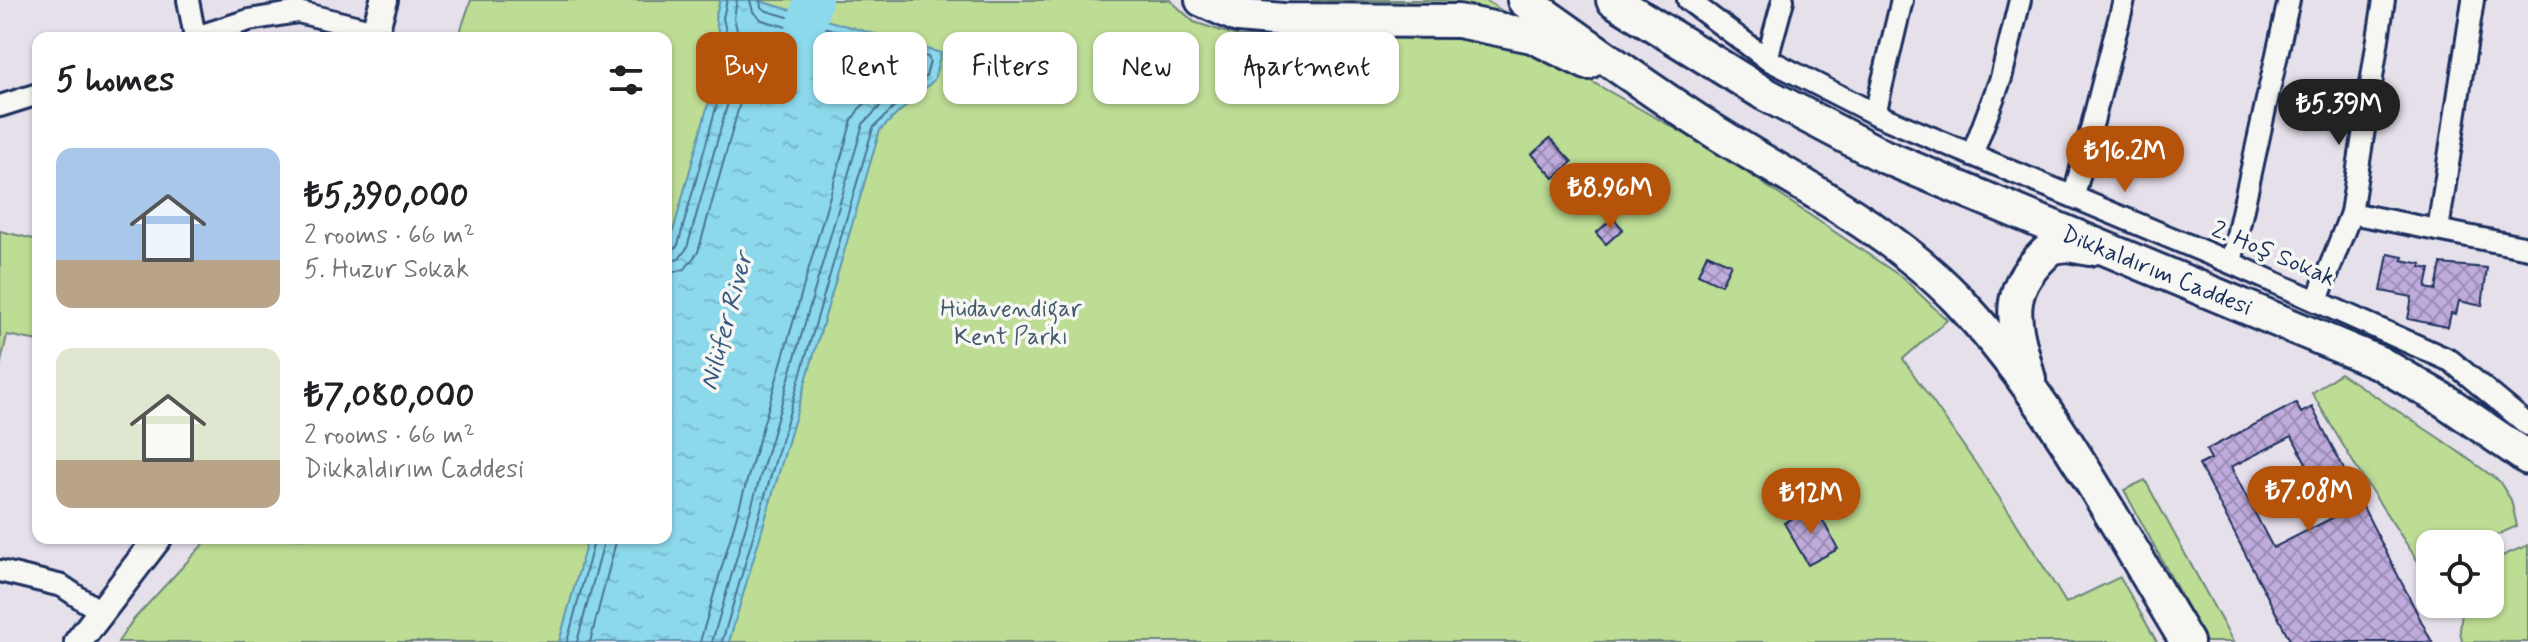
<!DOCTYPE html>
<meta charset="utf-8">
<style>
body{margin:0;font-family:Mynerve,sans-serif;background:#f6f6f6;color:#202124;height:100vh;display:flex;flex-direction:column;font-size:30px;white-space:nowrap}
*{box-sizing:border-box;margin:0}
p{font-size:26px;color:#757577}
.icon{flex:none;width:44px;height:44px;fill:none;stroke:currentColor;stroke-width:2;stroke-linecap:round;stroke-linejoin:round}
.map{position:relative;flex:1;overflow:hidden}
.details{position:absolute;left:32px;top:32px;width:640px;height:512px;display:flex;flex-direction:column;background:#fff;border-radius:16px;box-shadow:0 2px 6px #0004}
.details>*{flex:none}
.top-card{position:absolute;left:696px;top:32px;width:760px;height:72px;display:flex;gap:16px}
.fabs{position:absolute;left:2416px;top:530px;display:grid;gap:16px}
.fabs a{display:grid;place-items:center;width:88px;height:88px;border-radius:16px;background:#fff;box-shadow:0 2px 6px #0004;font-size:40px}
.price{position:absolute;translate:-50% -68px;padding:0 18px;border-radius:28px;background:#b45309;color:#fff;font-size:26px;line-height:52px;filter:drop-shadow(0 2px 4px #0008)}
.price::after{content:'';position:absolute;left:50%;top:48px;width:24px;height:18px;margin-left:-12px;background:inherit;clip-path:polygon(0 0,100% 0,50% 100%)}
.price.selected{background:#222;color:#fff}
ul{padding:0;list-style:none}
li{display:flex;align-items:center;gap:24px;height:200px;padding:0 24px}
li span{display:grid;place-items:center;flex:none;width:224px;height:160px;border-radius:16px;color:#555}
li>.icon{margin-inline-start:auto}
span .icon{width:96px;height:96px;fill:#fffc;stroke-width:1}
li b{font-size:34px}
h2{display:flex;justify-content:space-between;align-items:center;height:96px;padding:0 24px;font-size:34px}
.pill{padding:0 28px;border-radius:16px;background:#fff;box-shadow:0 2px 6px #0004;font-size:28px;line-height:72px}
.pill.selected{background:#b45309;color:#fff}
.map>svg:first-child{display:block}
.green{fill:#bddc94;stroke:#6c8679;stroke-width:2}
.water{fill:url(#water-ripples);stroke:#5f95b3;stroke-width:2}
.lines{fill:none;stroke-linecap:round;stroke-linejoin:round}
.shore{stroke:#487397;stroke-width:2}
.river{stroke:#8cd9ec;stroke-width:38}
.building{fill:url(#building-cross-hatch);stroke:#1b2f5e;stroke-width:2;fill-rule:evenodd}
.minor-casing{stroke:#1b2f5e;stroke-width:26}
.tertiary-casing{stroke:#1b2f5e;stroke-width:32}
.primary-casing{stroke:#1b2f5e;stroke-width:38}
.minor{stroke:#f6f6f2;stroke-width:20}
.tertiary{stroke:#f6f6f2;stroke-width:26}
.primary{stroke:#f6f6f2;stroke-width:32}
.labels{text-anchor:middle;stroke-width:7;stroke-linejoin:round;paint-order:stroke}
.street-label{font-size:24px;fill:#1b2f5e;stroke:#f6f6f2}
.park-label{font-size:24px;fill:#445a6c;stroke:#f6f6f2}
.water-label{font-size:26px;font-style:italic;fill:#375a82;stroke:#f6f6f2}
</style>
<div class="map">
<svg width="2528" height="642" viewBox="0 0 2528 642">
<defs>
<pattern id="water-ripples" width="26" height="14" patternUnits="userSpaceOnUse" patternTransform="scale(2)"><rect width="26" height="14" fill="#8cd9ec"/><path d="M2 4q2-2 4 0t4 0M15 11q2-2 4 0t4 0" fill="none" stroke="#78bbcd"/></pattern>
<pattern id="building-cross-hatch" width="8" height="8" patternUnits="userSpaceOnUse" patternTransform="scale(2)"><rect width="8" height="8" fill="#c0acdc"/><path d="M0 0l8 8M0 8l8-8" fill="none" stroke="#9b8cb6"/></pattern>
</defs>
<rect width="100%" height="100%" fill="#e6e0eb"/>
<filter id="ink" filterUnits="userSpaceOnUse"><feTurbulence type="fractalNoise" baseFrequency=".0125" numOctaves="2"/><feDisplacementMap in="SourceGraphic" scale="16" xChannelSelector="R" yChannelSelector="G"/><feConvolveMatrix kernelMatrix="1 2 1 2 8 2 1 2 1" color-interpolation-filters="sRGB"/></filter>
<g filter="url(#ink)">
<!-- green -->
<g class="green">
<path d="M471 0H1170L1194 22 1240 37 1477 36 1528 46 1715 151 1903 278 1947 320 1903 359 2012 516 2066 603 2120 577 2157 642H118L133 620 209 538H666V38H458Z"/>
<path d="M1315 0H1485L1520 22 1298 6Z"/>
<path d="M0 231 38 240V341L7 335 0 367Z"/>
<path d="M2340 373 2442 440 2499 481 2511 500 2517 526 2477 544H2430V565L2423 569 2359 472 2312 393Z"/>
<path d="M2145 480 2233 642H2206L2124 490Z"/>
<path d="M2528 545V642H2462L2460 630 2463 604H2490V561Z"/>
</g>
<!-- water -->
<path class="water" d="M720 0H756L941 53 934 80 880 130 729 642H559L588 538H666V257L723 50 715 18Z"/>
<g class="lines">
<!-- shore -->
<g class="shore">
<path d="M666 252 673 250 678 245 731 53 723 18 727 0"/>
<path d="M666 262 679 259 687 248 741 56V46L734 18 737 0"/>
<path d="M666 274 685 269 698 252 753 57 752 32 755 31 894 71V77L859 109 852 120 700 642"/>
<path d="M567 642 595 538"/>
<path d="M577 642 605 538"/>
<path d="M590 642 617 538"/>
<path d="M712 642 863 124 918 68 916 64 762 20 753 12 750 0"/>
<path d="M722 642 873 128 926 76 930 61 928 57 767 11 761 7 760 0"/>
</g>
<!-- river -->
<path class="river" d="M796 64 813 0"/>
</g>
<!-- building -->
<g class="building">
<path d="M1550 138 1572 162 1554 178 1532 154Z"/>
<path d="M1613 218 1623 229 1606 244 1596 233Z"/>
<path d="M1707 254 1731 264 1721 285 1698 274Z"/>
<path d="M2388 254 2403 257 2402 260 2422 264 2421 267 2430 269 2426 288 2436 290 2441 264 2487 268 2482 306 2459 301 2456 314 2451 313 2448 327 2408 319 2412 297 2381 291Z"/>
<path d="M2296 403 2301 413 2312 407 2432 642H2291L2199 465 2211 459 2206 450ZM2292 436 2334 517 2273 548 2231 467Z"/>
<path d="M1815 506 1838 549 1808 565 1784 523Z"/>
</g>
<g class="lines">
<!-- minor casing -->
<g class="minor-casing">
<g id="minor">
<path d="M188 0 195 37"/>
<path d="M1688 0 1767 59 1875 114 2231 263 2451 361 2528 425"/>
<path d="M193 38 249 20 298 12 375 31"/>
<path d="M1767 59 1783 0"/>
<path d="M0 106 38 94"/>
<path d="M1875 114 1902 0"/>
<path d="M1972 155 2001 78 2020 0"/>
<path d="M2074 196 2124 0"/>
<path d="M2351 213 2528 248"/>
<path d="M2438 230 2473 0"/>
<path d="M2231 263 2289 0"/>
<path d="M2317 300 2351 213 2384 0"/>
<path d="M0 571 62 586 101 612"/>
</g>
</g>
<!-- tertiary casing -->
<g class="tertiary-casing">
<g id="tertiary">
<path d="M373 38 384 0"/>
<path d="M78 642 158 538"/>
</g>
</g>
<!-- primary casing -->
<g class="primary-casing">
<g id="primary">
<path d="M1202 0 1238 16 1283 20 1458 21 1532 36 1587 63"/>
<path d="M1524 0C1586 43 1646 88 1709 128 1794 182 1887 226 1958 300 2052 400 2116 526 2187 642"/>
<path d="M1613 0 1765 94 1883 156 2380 363 2445 401 2528 458"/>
<path d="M2029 379C2013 319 2001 292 2052 247L2068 245 2090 249"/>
</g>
</g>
<!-- minor -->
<use href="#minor" class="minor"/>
<!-- tertiary -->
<use href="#tertiary" class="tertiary"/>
<!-- primary -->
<use href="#primary" class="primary"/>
</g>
</g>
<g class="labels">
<!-- street labels -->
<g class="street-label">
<text transform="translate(2274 253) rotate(23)" y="8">2. Hoş Sokak</text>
<text transform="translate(2157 270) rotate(22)" y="8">Dikkaldırım Caddesi</text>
</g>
<!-- park labels -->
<g class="park-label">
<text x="1011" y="316">Hüdavendigar<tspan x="1011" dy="28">Kent Parkı</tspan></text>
</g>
<!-- water labels -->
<g class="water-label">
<text transform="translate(725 321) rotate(-75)" y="9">Nilüfer River</text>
</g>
</g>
</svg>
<div class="fabs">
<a><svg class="icon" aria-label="locate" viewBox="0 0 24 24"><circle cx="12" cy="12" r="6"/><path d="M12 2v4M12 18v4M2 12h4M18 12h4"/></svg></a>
</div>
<b class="price selected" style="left:2339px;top:147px">₺5.39M</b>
<b class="price" style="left:2125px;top:194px">₺16.2M</b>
<b class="price" style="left:1610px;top:231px">₺8.96M</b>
<b class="price" style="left:2309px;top:534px">₺7.08M</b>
<b class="price" style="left:1811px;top:536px">₺12M</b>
<div class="top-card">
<a class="pill selected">Buy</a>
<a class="pill">Rent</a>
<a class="pill">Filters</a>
<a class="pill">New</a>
<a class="pill">Apartment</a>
</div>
<section class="details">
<h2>5 homes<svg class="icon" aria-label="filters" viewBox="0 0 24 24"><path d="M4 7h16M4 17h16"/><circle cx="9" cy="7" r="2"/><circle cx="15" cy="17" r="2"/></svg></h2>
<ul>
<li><span style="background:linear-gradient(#a9c7e8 70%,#b9a48a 0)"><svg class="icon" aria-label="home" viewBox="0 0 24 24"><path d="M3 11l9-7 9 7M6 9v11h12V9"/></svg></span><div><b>₺5,390,000</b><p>2 rooms · 66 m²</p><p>5. Huzur Sokak</p></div></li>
<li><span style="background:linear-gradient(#dfe7d0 70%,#b9a48a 0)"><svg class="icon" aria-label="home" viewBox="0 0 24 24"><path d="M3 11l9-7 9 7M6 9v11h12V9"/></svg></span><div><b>₺7,080,000</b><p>2 rooms · 66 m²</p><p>Dikkaldırım Caddesi</p></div></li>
</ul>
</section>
</div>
